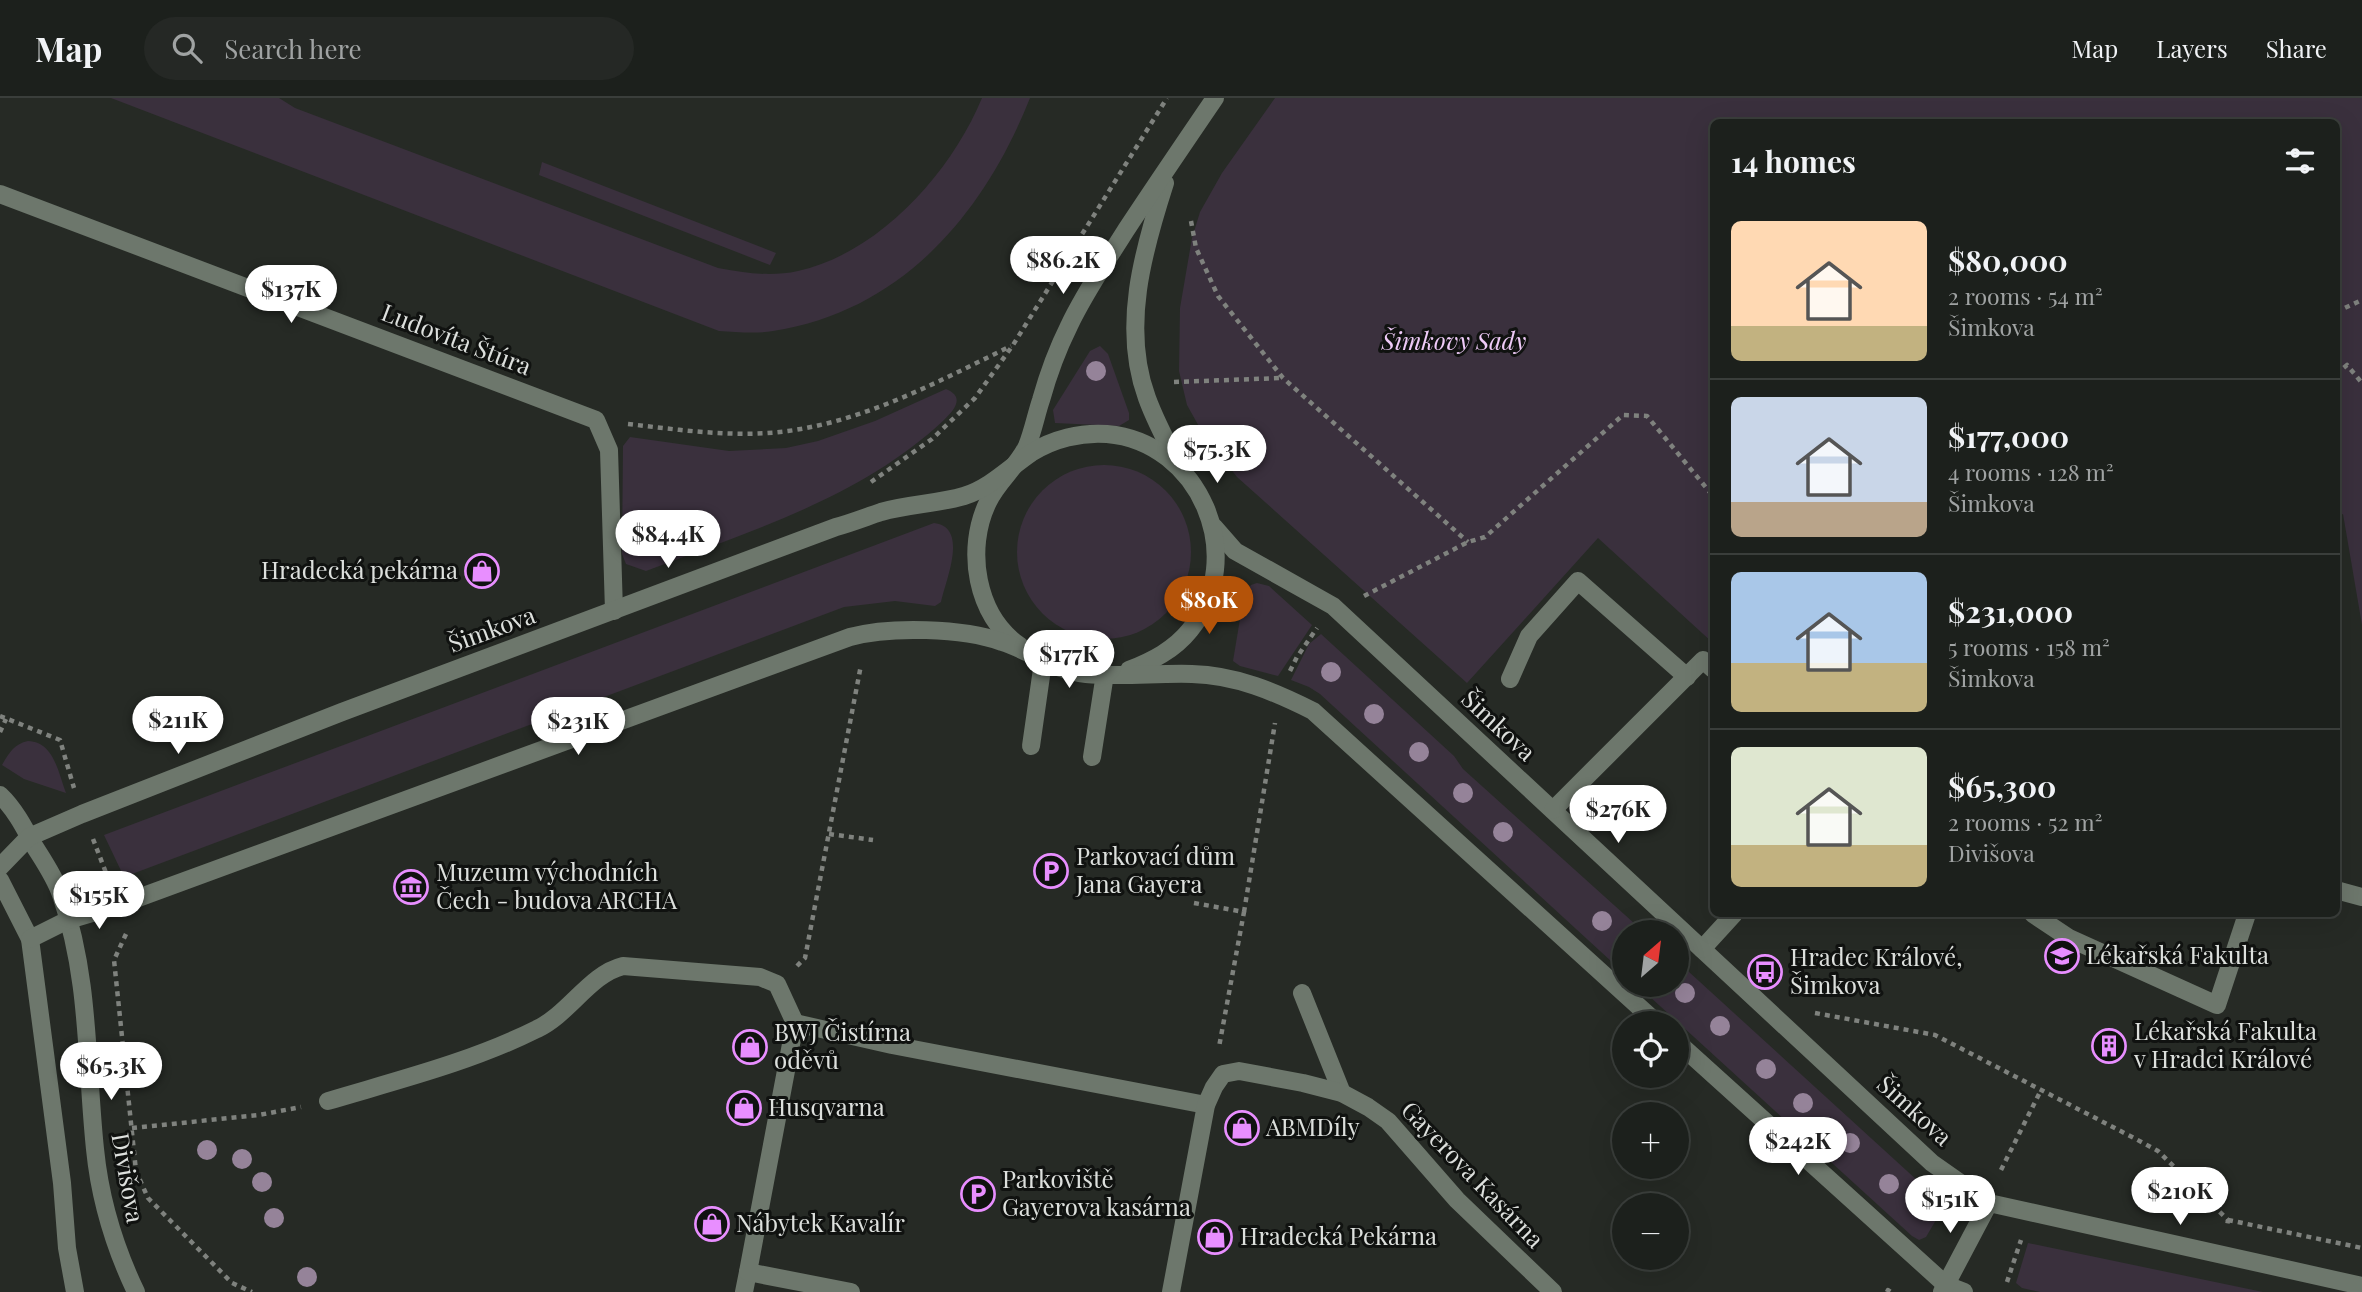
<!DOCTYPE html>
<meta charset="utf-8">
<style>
body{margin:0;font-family:"Playfair Display",serif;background:#252825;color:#f1f3f6;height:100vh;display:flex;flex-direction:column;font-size:26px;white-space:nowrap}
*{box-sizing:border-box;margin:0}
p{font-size:23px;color:#a0a3a3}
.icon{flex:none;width:38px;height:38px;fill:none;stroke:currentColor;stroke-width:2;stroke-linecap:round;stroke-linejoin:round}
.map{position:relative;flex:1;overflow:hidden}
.panel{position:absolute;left:1710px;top:21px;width:630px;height:798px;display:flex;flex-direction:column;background:#1c201c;border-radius:10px;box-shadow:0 7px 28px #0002,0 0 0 2px #3a3e3b}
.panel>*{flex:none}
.needle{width:46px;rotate:28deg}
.controls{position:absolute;left:1612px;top:822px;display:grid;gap:14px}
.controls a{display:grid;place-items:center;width:77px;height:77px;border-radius:50%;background:#1c201c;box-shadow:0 7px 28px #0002,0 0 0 2px #3a3e3b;font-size:35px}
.price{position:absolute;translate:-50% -60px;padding:0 16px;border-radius:24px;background:#fff;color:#222;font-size:23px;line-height:46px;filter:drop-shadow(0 2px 4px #0008)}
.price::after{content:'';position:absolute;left:50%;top:42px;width:21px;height:16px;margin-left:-10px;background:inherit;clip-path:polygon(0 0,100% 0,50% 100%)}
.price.active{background:#b45309;color:#fff}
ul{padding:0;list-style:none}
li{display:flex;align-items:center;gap:21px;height:175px;padding:0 21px}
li+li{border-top:2px solid #3a3e3b}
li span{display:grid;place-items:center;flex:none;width:196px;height:140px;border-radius:10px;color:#555}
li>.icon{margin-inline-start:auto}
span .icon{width:84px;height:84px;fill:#fffc;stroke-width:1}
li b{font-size:30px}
h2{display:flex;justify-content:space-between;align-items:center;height:84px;padding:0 21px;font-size:30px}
header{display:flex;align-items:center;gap:42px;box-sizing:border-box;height:98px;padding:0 35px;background:#1c201c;border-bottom:2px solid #3a3e3b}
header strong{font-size:33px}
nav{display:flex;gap:38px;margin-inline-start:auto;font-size:24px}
.search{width:490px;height:63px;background:#252825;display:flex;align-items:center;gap:18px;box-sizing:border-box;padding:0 24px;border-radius:38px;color:#a0a3a3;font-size:26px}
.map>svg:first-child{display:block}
.green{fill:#3a303d}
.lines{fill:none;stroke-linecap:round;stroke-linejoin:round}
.path{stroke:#7f827e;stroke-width:4.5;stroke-dasharray:5 5;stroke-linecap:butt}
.minor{stroke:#6d776c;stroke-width:18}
.tree{fill:#958399}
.labels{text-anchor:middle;stroke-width:6;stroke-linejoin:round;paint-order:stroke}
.street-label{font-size:24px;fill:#dde0dd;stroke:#101210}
.park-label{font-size:24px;font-style:italic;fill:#efcbf8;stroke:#101210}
.poi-label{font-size:24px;fill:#dde0dd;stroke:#101210;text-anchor:start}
</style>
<header>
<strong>Map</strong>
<div class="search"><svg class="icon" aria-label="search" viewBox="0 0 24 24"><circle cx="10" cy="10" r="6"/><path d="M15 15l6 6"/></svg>Search here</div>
<nav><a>Map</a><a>Layers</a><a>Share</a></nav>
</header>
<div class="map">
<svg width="2362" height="1194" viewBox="0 0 2362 1194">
<rect width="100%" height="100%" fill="#262a25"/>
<!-- green -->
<g class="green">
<path d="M111 0H279L295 10 718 170C744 175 771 179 798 173 879 155 951 75 982 0H1030C984 116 902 213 773 233 756 236 736 234 719 233Z"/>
<path d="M1275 0H2362V527L2343 416 2336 419V24H1713V545L1598 440 1467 585 1237 379 1201 332 1187 307 1179 273 1180 210 1192 140 1200 114 1222 75Z"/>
<path d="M542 64 776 155 770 167 539 77Z"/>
<path d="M1100 248 1108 256 1129 315V322L1119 328 1055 325 1053 312 1090 253Z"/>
<path d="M946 291C965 299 955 311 944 322 861 400 750 433 646 473L626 466 622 456 623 348 630 339 729 353 786 350 818 343 875 323Z"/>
<circle cx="1104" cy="454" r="87"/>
<path d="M934 425C969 429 946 481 941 504L935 508 895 503 844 509 124 779 104 737Z"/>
<path d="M1257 485 1269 488 1312 527 1278 578 1240 568 1233 563 1244 497 1251 487Z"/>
<path d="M1321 536 1454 658 1463 671 1645 835H1624V875L1320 596 1309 589 1291 582 1309 546Z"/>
<path d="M28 643C54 644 58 674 66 695L24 681 2 667C9 655 14 646 28 643Z"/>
<path d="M1677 863 1941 1104 1943 1110 1926 1139 1919 1142 1912 1138 1637 887H1676Z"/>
<path d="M2028 1145 2263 1194H2040L2022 1190 2016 1185Z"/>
</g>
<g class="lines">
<!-- path -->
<g class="path">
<path d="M1191 123 1196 150 1218 198 1283 280 1468 444"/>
<path d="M2336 214 2362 202"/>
<path d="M2336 276 2347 267 2362 285"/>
<path d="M1174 284 1282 280"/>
<path d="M628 326C681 332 735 340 788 333 868 322 939 283 1011 248"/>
<path d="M871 384 932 341 975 300 1013 247 1167 0"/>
<path d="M1364 498 1468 444 1485 439 1623 317 1647 318 1713 398"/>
<path d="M1290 573 1297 559 1317 530"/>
<path d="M0 618 60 642 74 690"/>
<path d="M0 634 6 621"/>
<path d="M829 736 873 742"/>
<path d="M93 741 108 780"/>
<path d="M1194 805 1244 814 1219 949"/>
<path d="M1244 814 1275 625"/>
<path d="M126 836 114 862 136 1073 148 1100 232 1185 252 1194"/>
<path d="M797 868 805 860 861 567"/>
<path d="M1815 915 1935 937 2134 1040 2158 1053 2228 1122 2227 1128"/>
<path d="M132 1030 259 1017 301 1009"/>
<path d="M2001 1072 2041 992"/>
<path d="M2228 1122 2362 1150"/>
<path d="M2007 1184 2021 1142"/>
<path d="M1887 1194 1888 1192 1891 1194"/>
</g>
<!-- minor -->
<g class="minor">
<path d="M1165 85C1143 153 1121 230 1147 300 1155 322 1166 343 1177 364"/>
<path d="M0 96 596 322 609 352 614 513"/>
<path d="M1214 429 1235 453 1333 508 1932 1065 1989 1105 2362 1188"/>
<path d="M1020 548C976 518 965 451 988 404 998 383 1017 369 1027 348 1033 333 1036 317 1041 302 1048 277 1057 252 1069 228 1085 194 1106 164 1126 132 1155 88 1185 44 1215 0"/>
<path d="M1510 581 1529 538 1578 483 1687 579"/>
<path d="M1031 648 1043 564"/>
<path d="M1092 659 1105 576"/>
<path d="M0 697C14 710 24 729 33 746 43 762 55 779 61 797 90 881 86 965 95 1051 100 1102 114 1148 136 1194"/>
<path d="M1553 712 1703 562 1713 571"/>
<path d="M0 769 29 739 82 716 342 614 836 429C851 425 866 419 881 414 908 406 937 406 964 398 990 390 1009 370 1031 355 1053 341 1081 334 1107 336 1200 344 1249 459 1190 532 1174 552 1152 563 1129 572"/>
<path d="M0 782 30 841 62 1085 67 1150 75 1194"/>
<path d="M2336 792 2362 799"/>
<path d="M2033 816 2069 840 2217 907 2247 816"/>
<path d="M30 841 68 822 119 807 850 539C890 528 963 530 1002 544 1031 553 1054 573 1086 576 1121 579 1157 575 1192 576 1236 577 1275 594 1313 613L1658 926"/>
<path d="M1702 851 1734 816"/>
<path d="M1302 895 1342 995"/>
<path d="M1676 943 1946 1187 1964 1194"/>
<path d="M328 1003C398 982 471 964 537 931 569 916 590 876 623 868L760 879 777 886 795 925"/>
<path d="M744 1194 748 1174"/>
<path d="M851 1194 748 1174 795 925 892 947 1206 1007"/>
<path d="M1171 1194 1206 1007 1214 989 1223 976 1239 973 1303 985 1342 995 1368 1009 1388 1023 1457 1102 1553 1194"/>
<path d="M1942 1194 1989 1105"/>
</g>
</g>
<!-- trees -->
<g class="tree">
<circle cx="1096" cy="273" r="10"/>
<circle cx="1331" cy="574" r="10"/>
<circle cx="1374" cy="616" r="10"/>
<circle cx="1419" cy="654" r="10"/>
<circle cx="1463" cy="695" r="10"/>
<circle cx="1503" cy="734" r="10"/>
<circle cx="1602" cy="823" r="10"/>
<circle cx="1685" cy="895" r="10"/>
<circle cx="1720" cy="928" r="10"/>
<circle cx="1766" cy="971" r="10"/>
<circle cx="1803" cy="1005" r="10"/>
<circle cx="1850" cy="1045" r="10"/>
<circle cx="207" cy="1052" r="10"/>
<circle cx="242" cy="1061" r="10"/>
<circle cx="262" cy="1084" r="10"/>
<circle cx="1889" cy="1086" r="10"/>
<circle cx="274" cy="1120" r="10"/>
<circle cx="307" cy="1179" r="10"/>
</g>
<!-- icons -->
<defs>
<g id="shop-ring" transform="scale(1.75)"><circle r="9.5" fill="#101210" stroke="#e88eff" stroke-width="1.5"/><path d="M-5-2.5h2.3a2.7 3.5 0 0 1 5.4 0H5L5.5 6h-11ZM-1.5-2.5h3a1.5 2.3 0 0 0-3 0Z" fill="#e88eff"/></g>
<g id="parking-ring" transform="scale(1.75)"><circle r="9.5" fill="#101210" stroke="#e88eff" stroke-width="1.5"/><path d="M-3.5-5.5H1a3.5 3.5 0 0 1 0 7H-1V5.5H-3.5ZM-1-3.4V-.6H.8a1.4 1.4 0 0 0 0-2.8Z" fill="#e88eff"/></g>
<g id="museum-ring" transform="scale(1.75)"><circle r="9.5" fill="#101210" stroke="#e88eff" stroke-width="1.5"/><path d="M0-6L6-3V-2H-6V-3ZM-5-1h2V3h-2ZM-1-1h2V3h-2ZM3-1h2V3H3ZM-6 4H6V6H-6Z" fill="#e88eff"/></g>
<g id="university-ring" transform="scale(1.75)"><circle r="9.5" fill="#101210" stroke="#e88eff" stroke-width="1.5"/><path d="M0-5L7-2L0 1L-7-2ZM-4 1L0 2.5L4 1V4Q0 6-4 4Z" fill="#e88eff"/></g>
<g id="bus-ring" transform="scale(1.75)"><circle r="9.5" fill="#101210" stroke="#e88eff" stroke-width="1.5"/><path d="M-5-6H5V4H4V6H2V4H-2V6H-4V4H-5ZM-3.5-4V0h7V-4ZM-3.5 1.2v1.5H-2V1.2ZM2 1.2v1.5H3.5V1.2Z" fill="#e88eff"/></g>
<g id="building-ring" transform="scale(1.75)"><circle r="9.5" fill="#101210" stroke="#e88eff" stroke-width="1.5"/><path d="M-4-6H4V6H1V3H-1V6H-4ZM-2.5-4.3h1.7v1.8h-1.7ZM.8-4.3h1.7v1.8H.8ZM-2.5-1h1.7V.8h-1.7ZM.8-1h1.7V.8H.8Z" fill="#e88eff"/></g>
</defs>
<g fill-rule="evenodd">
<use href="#shop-ring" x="482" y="473"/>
<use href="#parking-ring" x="1051" y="773"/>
<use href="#museum-ring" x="411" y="789"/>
<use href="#university-ring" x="2062" y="858"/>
<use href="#bus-ring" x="1765" y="874"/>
<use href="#building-ring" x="2109" y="948"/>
<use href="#shop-ring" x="750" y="949"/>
<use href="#shop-ring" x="744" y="1010"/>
<use href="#shop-ring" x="1242" y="1030"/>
<use href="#parking-ring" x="978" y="1096"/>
<use href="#shop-ring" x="712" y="1126"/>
<use href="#shop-ring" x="1215" y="1139"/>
</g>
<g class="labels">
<!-- street labels -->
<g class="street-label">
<text transform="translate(456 242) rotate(21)" y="8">Ludovíta Štúra</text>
<text transform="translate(492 532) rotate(-20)" y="8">Šimkova</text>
<text transform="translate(1498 628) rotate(43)" y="8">Šimkova</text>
<text transform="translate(1914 1013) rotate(42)" y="8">Šimkova</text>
<text transform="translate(1472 1077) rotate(46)" y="8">Gayerova Kasárna</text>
<text transform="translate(127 1080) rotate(80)" y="8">Divišova</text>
</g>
<!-- park labels -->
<g class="park-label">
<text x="1454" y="252">Šimkovy Sady</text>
</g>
<!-- poi labels -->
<g class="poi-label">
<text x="458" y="481" text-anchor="end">Hradecká pekárna</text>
<text x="1076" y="767">Parkovací dům<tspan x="1076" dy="28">Jana Gayera</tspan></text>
<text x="436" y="783">Muzeum východních<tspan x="436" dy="28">Čech - budova ARCHA</tspan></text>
<text x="2086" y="866">Lékařská Fakulta</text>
<text x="1790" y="868">Hradec Králové,<tspan x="1790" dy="28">Šimkova</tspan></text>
<text x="2134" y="942">Lékařská Fakulta<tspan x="2134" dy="28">v Hradci Králové</tspan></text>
<text x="774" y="943">BWJ Čistírna<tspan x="774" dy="28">oděvů</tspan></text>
<text x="768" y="1018">Husqvarna</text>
<text x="1266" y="1038">ABMDíly</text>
<text x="1002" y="1090">Parkoviště<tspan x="1002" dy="28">Gayerova kasárna</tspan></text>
<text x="736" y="1134">Nábytek Kavalír</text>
<text x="1240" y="1147">Hradecká Pekárna</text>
</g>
</g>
</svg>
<div class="controls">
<a><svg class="needle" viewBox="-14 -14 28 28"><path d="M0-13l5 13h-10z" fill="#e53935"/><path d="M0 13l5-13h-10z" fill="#a0a3a3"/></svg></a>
<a><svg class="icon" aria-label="locate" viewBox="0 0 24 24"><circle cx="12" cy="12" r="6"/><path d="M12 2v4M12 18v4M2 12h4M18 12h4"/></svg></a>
<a>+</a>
<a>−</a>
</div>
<b class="price" style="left:1063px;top:198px">$86.2K</b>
<b class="price" style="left:291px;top:227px">$137K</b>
<b class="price" style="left:1217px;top:387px">$75.3K</b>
<b class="price" style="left:668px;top:472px">$84.4K</b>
<b class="price active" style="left:1209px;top:538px">$80K</b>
<b class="price" style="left:1069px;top:592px">$177K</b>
<b class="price" style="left:178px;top:658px">$211K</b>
<b class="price" style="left:578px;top:659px">$231K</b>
<b class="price" style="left:1618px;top:747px">$276K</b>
<b class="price" style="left:99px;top:833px">$155K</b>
<b class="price" style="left:111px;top:1004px">$65.3K</b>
<b class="price" style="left:1798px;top:1079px">$242K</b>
<b class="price" style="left:2180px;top:1129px">$210K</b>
<b class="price" style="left:1950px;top:1137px">$151K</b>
<section class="panel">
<h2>14 homes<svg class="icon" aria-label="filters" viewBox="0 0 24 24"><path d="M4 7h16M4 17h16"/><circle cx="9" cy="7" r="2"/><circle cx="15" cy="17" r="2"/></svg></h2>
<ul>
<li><span style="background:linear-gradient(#ffd9b3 75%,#c2b280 0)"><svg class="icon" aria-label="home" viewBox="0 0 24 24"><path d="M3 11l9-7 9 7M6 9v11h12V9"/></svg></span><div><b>$80,000</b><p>2 rooms · 54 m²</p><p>Šimkova</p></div></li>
<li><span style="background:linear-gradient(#c9d6e8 75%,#b9a48a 0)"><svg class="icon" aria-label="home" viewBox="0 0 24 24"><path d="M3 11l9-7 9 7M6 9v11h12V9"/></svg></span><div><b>$177,000</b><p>4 rooms · 128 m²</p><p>Šimkova</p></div></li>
<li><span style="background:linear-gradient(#a9c7e8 65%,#c2b280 0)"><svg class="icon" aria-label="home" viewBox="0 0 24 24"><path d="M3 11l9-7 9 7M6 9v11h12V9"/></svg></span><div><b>$231,000</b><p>5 rooms · 158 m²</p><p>Šimkova</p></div></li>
<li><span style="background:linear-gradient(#dfe7d0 70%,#c2b280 0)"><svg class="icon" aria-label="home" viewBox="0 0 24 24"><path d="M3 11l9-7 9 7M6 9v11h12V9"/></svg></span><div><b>$65,300</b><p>2 rooms · 52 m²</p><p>Divišova</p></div></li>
</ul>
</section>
</div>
